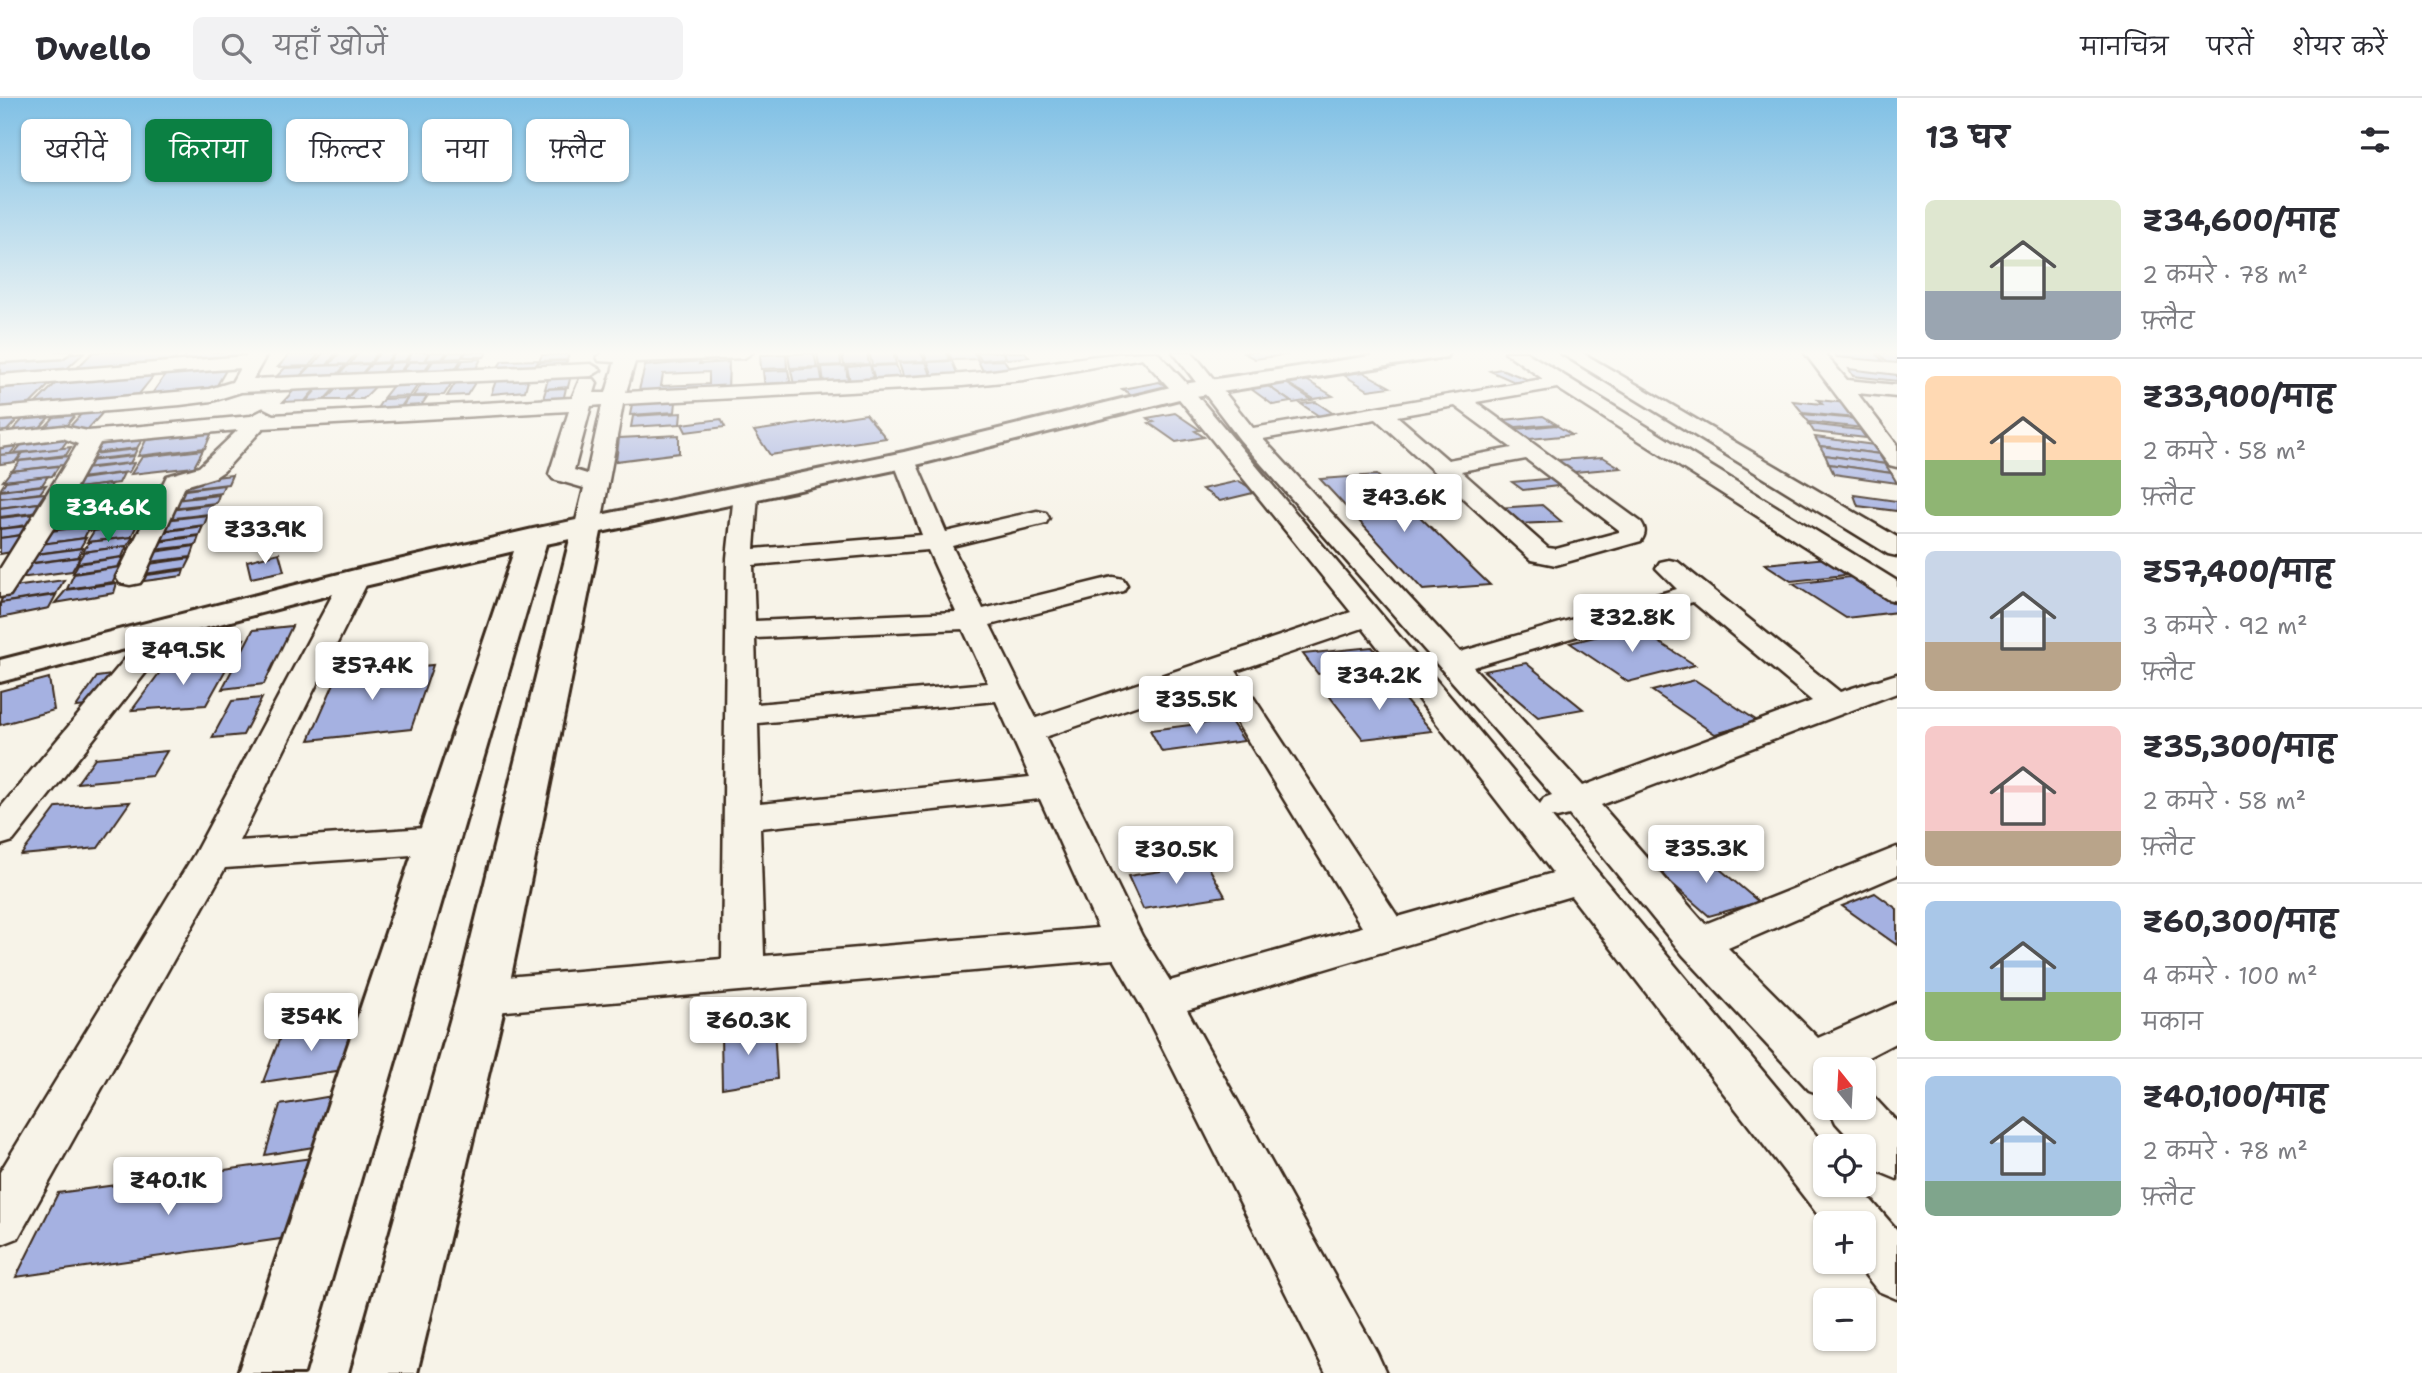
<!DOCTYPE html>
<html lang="hi">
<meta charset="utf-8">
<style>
body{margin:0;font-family:"Shantell Sans","Playpen Sans Deva",sans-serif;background:#f2f2f3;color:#2b2b33;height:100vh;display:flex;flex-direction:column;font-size:26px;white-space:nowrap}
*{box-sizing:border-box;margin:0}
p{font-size:23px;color:#7c7c81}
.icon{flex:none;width:38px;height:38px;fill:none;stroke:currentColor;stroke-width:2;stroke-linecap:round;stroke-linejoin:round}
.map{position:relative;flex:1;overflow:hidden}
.side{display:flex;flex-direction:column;background:#fff;width:525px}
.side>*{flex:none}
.banner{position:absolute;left:21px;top:21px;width:665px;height:63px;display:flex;gap:14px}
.needle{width:46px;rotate:342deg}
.fabs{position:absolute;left:1813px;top:959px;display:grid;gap:14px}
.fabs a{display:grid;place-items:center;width:63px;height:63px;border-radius:10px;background:#fff;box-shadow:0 2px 5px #0004;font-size:35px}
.price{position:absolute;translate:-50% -60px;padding:0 16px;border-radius:7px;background:#fff;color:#222;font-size:23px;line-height:46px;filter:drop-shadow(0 2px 4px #0008)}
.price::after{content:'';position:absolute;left:50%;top:42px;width:21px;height:16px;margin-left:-10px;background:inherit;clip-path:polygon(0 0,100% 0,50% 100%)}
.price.current{background:#0b8043;color:#fff}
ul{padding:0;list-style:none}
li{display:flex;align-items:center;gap:21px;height:175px;padding:0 28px}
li+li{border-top:2px solid #e1e1e2}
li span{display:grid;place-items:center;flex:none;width:196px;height:140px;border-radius:10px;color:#555}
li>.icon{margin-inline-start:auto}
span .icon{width:84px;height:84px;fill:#fffc;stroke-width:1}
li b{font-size:30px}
h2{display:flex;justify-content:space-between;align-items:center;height:84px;padding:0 28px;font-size:30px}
.chip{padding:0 24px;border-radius:10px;background:#fff;box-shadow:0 2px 5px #0004;font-size:24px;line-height:63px}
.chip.current{background:#0b8043;color:#fff}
header{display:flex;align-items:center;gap:42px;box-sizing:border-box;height:98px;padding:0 35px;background:#fff;border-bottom:2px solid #e1e1e2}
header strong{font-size:33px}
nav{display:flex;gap:38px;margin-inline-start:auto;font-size:24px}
.search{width:490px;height:63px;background:#f2f2f3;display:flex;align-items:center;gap:18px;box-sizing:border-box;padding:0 24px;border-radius:10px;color:#7c7c81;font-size:26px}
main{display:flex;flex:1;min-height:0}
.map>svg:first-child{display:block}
.building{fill:#a5b1e1;stroke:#3b2a1e;stroke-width:2;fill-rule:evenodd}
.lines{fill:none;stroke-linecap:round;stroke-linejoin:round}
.street-casing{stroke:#3b2a1e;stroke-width:5}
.secondary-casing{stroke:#3b2a1e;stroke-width:6}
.street{fill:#f7f3e8;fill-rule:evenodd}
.secondary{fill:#f7f3e8;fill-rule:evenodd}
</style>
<header>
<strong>Dwello</strong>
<div class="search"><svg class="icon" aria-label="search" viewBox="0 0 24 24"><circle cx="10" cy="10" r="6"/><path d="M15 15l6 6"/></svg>यहाँ खोजें</div>
<nav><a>मानचित्र</a><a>परतें</a><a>शेयर करें</a></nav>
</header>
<main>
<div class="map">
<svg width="1897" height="1275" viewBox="0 0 1897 1275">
<rect width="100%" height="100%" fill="#f7f3e8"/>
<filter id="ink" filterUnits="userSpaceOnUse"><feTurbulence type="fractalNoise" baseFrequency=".0143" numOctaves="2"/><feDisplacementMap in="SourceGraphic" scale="14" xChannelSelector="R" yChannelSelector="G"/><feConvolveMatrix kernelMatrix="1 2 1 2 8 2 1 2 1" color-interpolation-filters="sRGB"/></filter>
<g filter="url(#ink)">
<!-- building -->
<g class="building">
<path d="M85 254 62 275 0 280V260Z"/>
<path d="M93 254H181L170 267 72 275Z"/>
<path d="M189 254H242L237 262 179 266Z"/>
<path d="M337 254 327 267 312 268 323 255Z"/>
<path d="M340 254H357L347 266 329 267Z"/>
<path d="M359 254H378L370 265 350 266Z"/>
<path d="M380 254H394L387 264 371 265Z"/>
<path d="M396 254H411L405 263 389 264Z"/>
<path d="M413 254H429L424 263H407Z"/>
<path d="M431 254H447L442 261 426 262Z"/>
<path d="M449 254H465L461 260 444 261Z"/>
<path d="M466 254H487L484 259H463Z"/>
<path d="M840 254 841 267 819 268 817 255Z"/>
<path d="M867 254 869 266 844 267 842 255Z"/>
<path d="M869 254H893L896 266 872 267Z"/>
<path d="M895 254H921L925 263 898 264Z"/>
<path d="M924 254H946L950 262 927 264Z"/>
<path d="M948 254H974L978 261 952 262Z"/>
<path d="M976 254H1002L1006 260 981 262Z"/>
<path d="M1003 254H1025L1029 259 1007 261Z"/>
<path d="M1242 254H1306L1255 261Z"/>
<path d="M1833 254H1875L1883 263 1837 259Z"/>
<path d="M1878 254 1897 256V265L1887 264Z"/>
<path d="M814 255 817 269 790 270 788 256Z"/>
<path d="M319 256 309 268 278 269 289 257Z"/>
<path d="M569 256 567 262 539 263 542 257Z"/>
<path d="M786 256 787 270 761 271 760 257Z"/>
<path d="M481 261 474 274 455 275 463 262Z"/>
<path d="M461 262 453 275 424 276 433 263Z"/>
<path d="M539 262 534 271 496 272 502 263Z"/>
<path d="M1004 262 1013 275 985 277 978 263Z"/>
<path d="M431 263 422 276 400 277 409 264Z"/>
<path d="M567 263 564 269 536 270 539 264Z"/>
<path d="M700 263 699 266 729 264 728 292 638 296 645 268ZM709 274V286L661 288 663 276Z"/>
<path d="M952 263 958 278 933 279 928 264Z"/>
<path d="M407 264 398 277 382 278 391 265Z"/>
<path d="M926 264 932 280 904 281 899 265Z"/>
<path d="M390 265 379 278 360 279 371 266Z"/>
<path d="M370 266 359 279 336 280 348 267Z"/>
<path d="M229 267 213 294 149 300 168 273Z"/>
<path d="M346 267 334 280 298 281 311 268Z"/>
<path d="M870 267 874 283 850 284 847 269Z"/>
<path d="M896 267 901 281 875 282 871 268Z"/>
<path d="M846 268 848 284 824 286 822 269Z"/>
<path d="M309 269 297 281 273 282 285 270Z"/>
<path d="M820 270 823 286 794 287 791 272Z"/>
<path d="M1501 271 1529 282 1517 285 1490 273Z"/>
<path d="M1849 271 1897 277V283L1853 278Z"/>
<path d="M788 272 791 288 765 290 763 273Z"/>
<path d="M1363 274 1390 289 1368 292 1342 276Z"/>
<path d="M155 276 135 301 31 310 56 285Z"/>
<path d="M571 277 568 289 545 291 549 278Z"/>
<path d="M529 278 525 293 491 296 497 280Z"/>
<path d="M1306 282 1333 298 1314 301 1287 285Z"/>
<path d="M53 283 28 308 0 311V288Z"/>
<path d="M453 283 444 297 413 298 423 284Z"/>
<path d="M476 283 467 297 447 298 456 284Z"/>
<path d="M420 284 410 298 384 299 395 285Z"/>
<path d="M1159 284 1171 291 1134 298 1122 291Z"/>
<path d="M360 285 345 302H325L341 286Z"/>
<path d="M1286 285 1312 302 1293 305 1268 288Z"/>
<path d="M361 286H378L363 301H346Z"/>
<path d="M1265 286 1291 304 1273 307 1247 288Z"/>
<path d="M336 289 324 302 306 303 318 290Z"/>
<path d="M316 290 305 303 283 304 295 291Z"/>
<path d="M566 290 563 303 542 304 546 291Z"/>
<path d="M409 299H427L418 312 399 313Z"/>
<path d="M407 300 398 313 374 315 383 301Z"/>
<path d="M1818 302 1847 305 1856 320 1803 315 1793 303 1822 306Z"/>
<path d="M676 304 675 314 630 317 632 306Z"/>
<path d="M1316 304 1337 318 1322 320 1301 306Z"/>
<path d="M105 312 88 331 65 334 83 314Z"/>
<path d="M681 315 680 326 631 329 633 318Z"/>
<path d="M1175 315 1200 332 1195 333 1204 339 1176 344 1149 325 1154 324 1147 320Z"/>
<path d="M76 316 62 333 40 335 55 318Z"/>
<path d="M866 316 886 340 770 357 754 333Z"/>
<path d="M1802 316 1856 321 1863 330 1809 324Z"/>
<path d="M51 317 36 334 8 337 24 320Z"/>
<path d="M1543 318 1556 326 1516 329 1504 322Z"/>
<path d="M18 321 0 340V322Z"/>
<path d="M721 321 725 329 686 334 682 326Z"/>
<path d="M1809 326 1860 332 1866 340 1814 334Z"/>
<path d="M1556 327 1572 337 1530 341 1515 331Z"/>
<path d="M212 334 205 350 138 358 146 342Z"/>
<path d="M679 337V355L616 363 619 340Z"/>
<path d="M1815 339 1874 347 1879 356 1820 348Z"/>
<path d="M69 340 61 351 14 355 23 345Z"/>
<path d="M23 341 10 356 0 357V344Z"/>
<path d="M142 342 137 350 93 355 98 347Z"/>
<path d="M1820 348 1879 356 1885 366 1825 357Z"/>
<path d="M71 349 66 357 17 363 23 355Z"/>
<path d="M137 351 134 357 87 362 92 356Z"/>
<path d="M203 352 194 369 131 376 142 359Z"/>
<path d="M22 355 15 364 0 366V357Z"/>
<path d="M1825 357 1885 366 1891 375 1829 366Z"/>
<path d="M70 358 63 367 12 373 20 363Z"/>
<path d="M134 358 130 365 83 370 88 363Z"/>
<path d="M1603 359 1621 370 1574 374 1557 362Z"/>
<path d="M134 365 129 374 79 380 85 371Z"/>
<path d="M1829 366 1891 375 1897 385 1834 376Z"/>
<path d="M59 368 52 378 3 383 11 373Z"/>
<path d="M124 375 119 385 69 391 75 382Z"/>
<path d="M232 377 228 386 178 392 183 383Z"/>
<path d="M1377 377 1490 487 1423 492 1320 381Z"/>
<path d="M48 378 42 387 0 392 6 383Z"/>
<path d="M1556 380 1567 387 1523 392 1512 384Z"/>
<path d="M1239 383 1257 394 1220 403 1202 391Z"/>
<path d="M111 386 106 395 65 400 70 391Z"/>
<path d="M46 387 40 395 0 400V393Z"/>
<path d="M224 387 221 395 175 401 178 393Z"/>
<path d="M152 388 146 398 106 403 113 392Z"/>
<path d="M45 395 38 405 0 410V400Z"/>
<path d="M219 397 216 405 171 410 175 402Z"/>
<path d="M1854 397 1897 403V413L1858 408Z"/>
<path d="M147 398 144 407 102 413 107 404Z"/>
<path d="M39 405 33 415 0 419V410Z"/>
<path d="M104 406 98 416 48 422 55 411Z"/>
<path d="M213 406 209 416 166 421 171 412Z"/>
<path d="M1542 407 1562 424 1515 426 1496 410Z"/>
<path d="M144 408 139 418 95 423 100 414Z"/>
<path d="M35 416 27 427 0 431V420Z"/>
<path d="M97 417 90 427 41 433 49 422Z"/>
<path d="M208 417 204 427 160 433 165 422Z"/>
<path d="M140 418 135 427 90 433 95 424Z"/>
<path d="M137 427 131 439 87 444 94 433Z"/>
<path d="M28 428 21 437 0 440V431Z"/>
<path d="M90 428 84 440 36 447 43 434Z"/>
<path d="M203 428 199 437 156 443 161 434Z"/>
<path d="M22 437 11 454 0 456V440Z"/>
<path d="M199 438 196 447 154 452 158 444Z"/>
<path d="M133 439 127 448 83 454 89 444Z"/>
<path d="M86 440 80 450 28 457 34 447Z"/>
<path d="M127 448 122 459 77 465 84 454Z"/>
<path d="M195 448 191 459 149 464 154 454Z"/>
<path d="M83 450 78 459 25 466 30 457Z"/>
<path d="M279 455 284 473 251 480 247 463Z"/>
<path d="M80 459 72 473 12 481 21 467Z"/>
<path d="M123 459 118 469 73 475 78 466Z"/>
<path d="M191 460 186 470 144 476 149 466Z"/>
<path d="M1827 460 1854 476 1791 483 1765 466Z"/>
<path d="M120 469 113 484 67 491 74 476Z"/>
<path d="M184 472 182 478 137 484 140 478Z"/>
<path d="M1850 479 1897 507V514L1846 520 1793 486Z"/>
<path d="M64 482 56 496 0 505 7 490Z"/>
<path d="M117 485 114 495 55 505 66 492Z"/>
<path d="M56 497 49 510 0 520V505Z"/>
<path d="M292 528 264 586 222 591 253 532Z"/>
<path d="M1635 529 1695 567 1628 584 1570 545Z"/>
<path d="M244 541 231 563 170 568 180 549Z"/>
<path d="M1372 549 1388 568 1318 576 1303 556Z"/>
<path d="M230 564 206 607 132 612 163 570Z"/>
<path d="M1526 565 1583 611 1538 619 1484 573Z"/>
<path d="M433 567 411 631 309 642 338 576Z"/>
<path d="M119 576 100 607 76 609 97 579Z"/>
<path d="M49 580 54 612 0 627V593Z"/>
<path d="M1695 582 1759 624 1715 636 1652 593Z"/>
<path d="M1392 587 1432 633 1363 641 1327 595Z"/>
<path d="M262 600 243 637 212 640 232 603Z"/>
<path d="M1230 622 1244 643 1162 654 1150 632Z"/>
<path d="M167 653 152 678 77 685 95 660Z"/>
<path d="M130 704 98 750 21 757 57 709Z"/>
<path d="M1702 756 1759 804 1709 818 1653 769Z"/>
<path d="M1207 766 1225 798 1143 811 1128 778Z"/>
<path d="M1875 795 1897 811V847L1842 808Z"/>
<path d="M357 927 343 972 263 984 281 937Z"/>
<path d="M774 929 777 981 722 990 721 937Z"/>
<path d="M332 998 319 1048 265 1057 280 1007Z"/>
<path d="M312 1060 287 1140 16 1179 58 1095Z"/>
</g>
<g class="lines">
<!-- street casing -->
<g class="street-casing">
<g id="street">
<path d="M0 254H71L62 260 0 264Z"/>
<path d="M250 254H268L253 281 591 266 601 272 591 278 241 294 212 303 180 307 0 322V310L209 291 232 284 240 270 0 289V277L247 258Z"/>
<path d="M605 254H753L744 260 635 264 626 294C738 288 850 284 962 276 1027 271 1091 254 1157 254L1190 289 1540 706 1544 700 1552 697 1240 342 1173 254H1192L1253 330 1543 281 1505 254H1526L1897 483V503L1887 501 1557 290 1476 304 1641 424C1646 431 1646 436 1641 443L1556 467 1531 462 1376 321 1263 341 1460 554 1677 491 1656 470 1660 464 1669 462 1678 464 1840 594 1897 576V595L1601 707 1705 826 1897 749V777L1728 850 1818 940 1897 905V944L1845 971H1825V998L1809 992 1683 857 1569 717 1557 720 1551 718 1825 1048V1087H1858L1897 1132V1201L1878 1193 1855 1164H1864V1125L1825 1126 1571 798 1187 912 1377 1255 1386 1275H1326L1144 913 1114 861 482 915 467 910 460 898 467 886 482 881 722 861 727 460 734 396 738 391 746 389 754 391 758 396 754 451 922 437 893 362 896 357H912L915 362 946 434 1037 413 1046 415 1049 420 1046 425 952 448 983 511 1113 479 1123 481 1127 487 1123 493 990 527 1036 620 1351 514 1176 297 1142 260 1023 282 962 288 623 306 600 431 596 436 587 439 578 436 574 431 584 390 553 381 549 376 569 313 263 330 224 373 215 379 185 388 144 479 140 485 130 487 120 485 116 479 167 378 199 369 238 332 100 345 54 429 14 491 10 497 0 499V471L78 346 63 340 0 349V335L63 328 88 333 251 318 263 312 273 317 572 300 580 281H594L597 285 594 295H606L615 264 599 263 597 259ZM602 307 587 376 574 372 591 308ZM1455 308 1512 350 1448 362 1397 318ZM1526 361 1619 432V434L1556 451 1548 450 1461 373ZM928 452 956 514 755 523 753 467ZM1693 504 1812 603 1583 688 1473 569ZM1363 530 1553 775 1398 819 1236 573ZM963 531 988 585 757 606 755 540ZM1211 582 1362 829 1170 883 1142 838 1045 639ZM996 603 1030 679 760 706 758 625ZM1040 701 1098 830 764 858 760 730Z"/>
<path d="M1559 254H1581L1897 439V458L1888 456Z"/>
<path d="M1804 254H1823L1847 282 1897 287V299L1857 295 1897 347V369L1889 367Z"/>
<path d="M355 473 365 475 369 481 239 743 440 729 453 733 459 742 453 751 440 755 225 770 18 1140 0 1147V1074L195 755 341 481 345 475Z"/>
<path d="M167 520 177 523 182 529 177 535 13 743 0 747V710L157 523Z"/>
<path d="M1864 993 1870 995 1897 1024V1081L1880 1074 1864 1056V1048H1857L1836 1025 1829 1010H1864Z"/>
</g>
</g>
<!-- secondary casing -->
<g class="secondary-casing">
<path id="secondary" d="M1397 254H1449L1446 259 1438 260 1183 300 904 370 601 434 507 898 417 1275H351L457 898 570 441 546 446 304 1275H238L514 453 360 489 0 584V562L355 472 533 431 904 354 1183 286Z"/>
</g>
<!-- street -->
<use href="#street" class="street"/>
<!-- secondary -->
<use href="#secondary" class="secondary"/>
</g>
</g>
<!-- sky -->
<linearGradient id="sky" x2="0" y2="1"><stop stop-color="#80c0e5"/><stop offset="0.59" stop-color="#fbfaf5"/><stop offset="1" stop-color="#fbfaf5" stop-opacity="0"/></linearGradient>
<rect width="1897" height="432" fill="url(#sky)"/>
</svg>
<div class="fabs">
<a><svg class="needle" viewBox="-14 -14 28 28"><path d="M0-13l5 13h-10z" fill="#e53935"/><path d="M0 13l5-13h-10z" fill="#7c7c81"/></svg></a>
<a><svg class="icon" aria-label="locate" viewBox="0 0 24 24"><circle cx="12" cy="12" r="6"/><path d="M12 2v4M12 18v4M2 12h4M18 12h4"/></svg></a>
<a>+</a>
<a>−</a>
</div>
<b class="price" style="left:1404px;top:436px">₹43.6K</b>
<b class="price current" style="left:108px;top:446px">₹34.6K</b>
<b class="price" style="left:265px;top:468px">₹33.9K</b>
<b class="price" style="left:1632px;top:556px">₹32.8K</b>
<b class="price" style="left:183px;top:589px">₹49.5K</b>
<b class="price" style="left:372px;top:604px">₹57.4K</b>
<b class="price" style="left:1379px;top:614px">₹34.2K</b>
<b class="price" style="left:1196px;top:638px">₹35.5K</b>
<b class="price" style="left:1706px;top:787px">₹35.3K</b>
<b class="price" style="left:1176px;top:788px">₹30.5K</b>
<b class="price" style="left:311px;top:955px">₹54K</b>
<b class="price" style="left:748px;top:959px">₹60.3K</b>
<b class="price" style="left:168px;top:1119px">₹40.1K</b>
<div class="banner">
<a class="chip">खरीदें</a>
<a class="chip current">किराया</a>
<a class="chip">फ़िल्टर</a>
<a class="chip">नया</a>
<a class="chip">फ़्लैट</a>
</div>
</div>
<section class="side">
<h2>13 घर<svg class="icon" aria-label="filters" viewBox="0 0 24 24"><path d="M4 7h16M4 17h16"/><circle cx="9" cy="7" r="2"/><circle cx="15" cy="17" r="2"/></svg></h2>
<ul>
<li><span style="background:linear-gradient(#dfe7d0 65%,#9aa5b1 0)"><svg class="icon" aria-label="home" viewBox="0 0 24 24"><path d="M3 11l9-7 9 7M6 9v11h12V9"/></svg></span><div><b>₹34,600/माह</b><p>2 कमरे · 78 m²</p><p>फ़्लैट</p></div></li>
<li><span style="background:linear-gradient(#ffd9b3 60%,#8fb573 0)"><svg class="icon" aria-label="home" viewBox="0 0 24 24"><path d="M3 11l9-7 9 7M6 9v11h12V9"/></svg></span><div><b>₹33,900/माह</b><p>2 कमरे · 58 m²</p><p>फ़्लैट</p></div></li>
<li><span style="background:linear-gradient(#c9d6e8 65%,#b9a48a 0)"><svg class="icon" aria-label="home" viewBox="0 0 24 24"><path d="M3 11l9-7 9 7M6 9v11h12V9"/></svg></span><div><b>₹57,400/माह</b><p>3 कमरे · 92 m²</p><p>फ़्लैट</p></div></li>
<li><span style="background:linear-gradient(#f6c9c9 75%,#b9a48a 0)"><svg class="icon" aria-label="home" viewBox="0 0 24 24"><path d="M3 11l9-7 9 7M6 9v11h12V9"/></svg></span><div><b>₹35,300/माह</b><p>2 कमरे · 58 m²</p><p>फ़्लैट</p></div></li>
<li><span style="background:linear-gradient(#a9c7e8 65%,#8fb573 0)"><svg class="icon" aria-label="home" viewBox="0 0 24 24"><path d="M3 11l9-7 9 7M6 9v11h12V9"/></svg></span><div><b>₹60,300/माह</b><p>4 कमरे · 100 m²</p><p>मकान</p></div></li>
<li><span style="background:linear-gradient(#a9c7e8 75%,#7fa58c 0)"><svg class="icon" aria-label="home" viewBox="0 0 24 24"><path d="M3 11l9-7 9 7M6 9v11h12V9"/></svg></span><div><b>₹40,100/माह</b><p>2 कमरे · 78 m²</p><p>फ़्लैट</p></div></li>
</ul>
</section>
</main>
